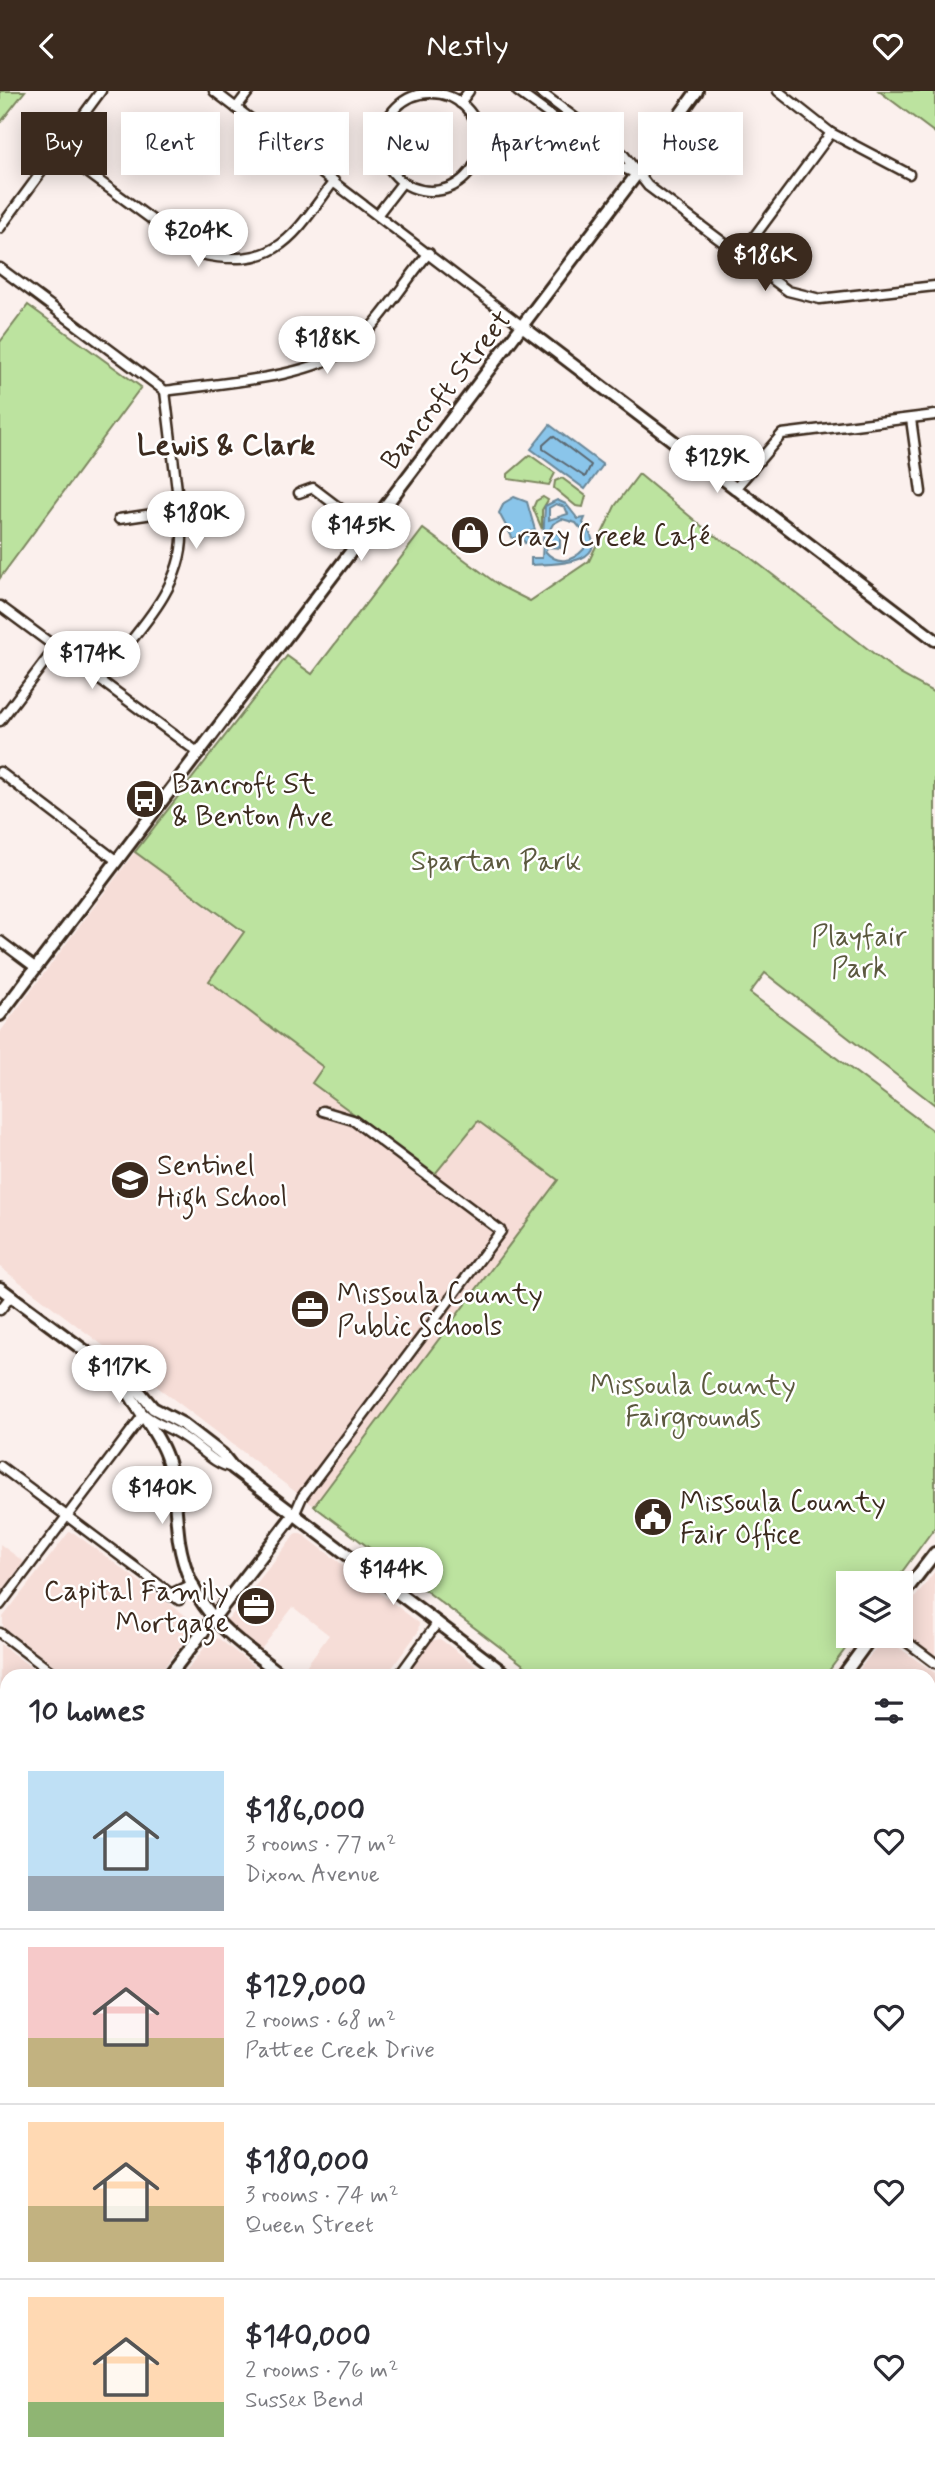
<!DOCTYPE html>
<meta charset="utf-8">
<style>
body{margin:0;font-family:Mynerve,sans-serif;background:#f2f2f3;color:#2b2b33;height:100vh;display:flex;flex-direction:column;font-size:26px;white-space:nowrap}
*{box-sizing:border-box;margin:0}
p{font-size:23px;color:#7c7c81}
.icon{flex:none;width:38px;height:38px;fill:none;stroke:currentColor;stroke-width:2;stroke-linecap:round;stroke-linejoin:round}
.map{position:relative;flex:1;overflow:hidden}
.side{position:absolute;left:0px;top:1578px;width:936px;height:800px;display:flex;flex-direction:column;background:#fff;border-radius:21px 21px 0 0;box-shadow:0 4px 18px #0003}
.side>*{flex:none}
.top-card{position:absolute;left:21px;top:21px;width:894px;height:63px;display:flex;gap:14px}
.buttons{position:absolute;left:836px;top:1480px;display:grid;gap:14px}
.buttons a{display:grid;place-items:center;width:77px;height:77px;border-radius:0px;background:#fff;box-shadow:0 4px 18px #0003;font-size:35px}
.price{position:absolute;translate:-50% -60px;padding:0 16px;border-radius:24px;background:#fff;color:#222;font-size:23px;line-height:46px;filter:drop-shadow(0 2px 4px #0008)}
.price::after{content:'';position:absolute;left:50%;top:42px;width:21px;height:16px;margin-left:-10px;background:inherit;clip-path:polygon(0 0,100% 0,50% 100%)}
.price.on{background:#3b2a1e;color:#fff}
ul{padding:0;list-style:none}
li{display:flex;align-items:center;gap:21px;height:175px;padding:0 28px}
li+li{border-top:2px solid #e1e1e2}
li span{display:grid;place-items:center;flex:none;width:196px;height:140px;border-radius:0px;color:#555}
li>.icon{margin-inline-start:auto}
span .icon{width:84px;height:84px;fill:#fffc;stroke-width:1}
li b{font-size:30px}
h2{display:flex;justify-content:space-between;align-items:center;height:84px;padding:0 28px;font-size:30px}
.tag{padding:0 24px;border-radius:0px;background:#fff;box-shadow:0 4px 18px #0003;font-size:24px;line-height:63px}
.tag.on{background:#3b2a1e;color:#fff}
header{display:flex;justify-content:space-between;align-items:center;height:91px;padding:0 28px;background:#3b2a1e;color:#fff;font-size:32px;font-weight:600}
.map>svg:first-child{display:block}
.built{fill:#f6ddd7}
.green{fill:#bce39f;stroke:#7c865e;stroke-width:2}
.water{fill:#8ac5ea;stroke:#6a8798;stroke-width:2;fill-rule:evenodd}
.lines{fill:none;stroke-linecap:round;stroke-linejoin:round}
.shore{stroke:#5b6870;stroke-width:2}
.street-casing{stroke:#3b2a1e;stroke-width:13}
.secondary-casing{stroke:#3b2a1e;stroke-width:16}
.highway-casing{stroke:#3b2a1e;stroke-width:19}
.street{stroke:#fff;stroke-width:8}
.secondary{stroke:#fff;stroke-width:10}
.highway{stroke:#fbdf96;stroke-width:14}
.labels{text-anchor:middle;stroke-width:5;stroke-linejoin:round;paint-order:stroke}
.street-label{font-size:28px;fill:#3b2a1e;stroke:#fff}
.poi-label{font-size:28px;fill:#3b2a1e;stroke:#fff;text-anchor:start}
.park-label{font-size:28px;fill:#5b583e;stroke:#fff}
.neighbourhood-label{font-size:30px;font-weight:bold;fill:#3b2a1e;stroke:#fff}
</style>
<header><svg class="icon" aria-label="back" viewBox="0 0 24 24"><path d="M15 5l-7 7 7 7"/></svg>Nestly<svg class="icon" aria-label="heart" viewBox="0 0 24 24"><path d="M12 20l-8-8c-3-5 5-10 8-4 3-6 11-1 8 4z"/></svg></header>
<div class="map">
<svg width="935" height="2377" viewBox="0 0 935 2377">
<rect width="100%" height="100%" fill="#fbf0ed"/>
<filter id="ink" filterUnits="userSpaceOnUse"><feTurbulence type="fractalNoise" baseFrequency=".0143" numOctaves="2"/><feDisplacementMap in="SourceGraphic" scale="14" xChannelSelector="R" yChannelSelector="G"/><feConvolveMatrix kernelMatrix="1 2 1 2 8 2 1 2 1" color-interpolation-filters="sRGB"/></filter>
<g filter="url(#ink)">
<!-- built -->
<g class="built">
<path d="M135 761 242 842 209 890 324 976 313 993 435 1083 478 1029 559 1089 314 1415 0 1176V941Z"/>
<path d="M69 1441 74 1442 197 1533 157 1585H68L3 1536V1526Z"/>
<path d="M296 1442H301L419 1532 418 1541 386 1585 298 1586 329 1544 293 1516 259 1561 222 1532 231 1525Z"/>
<path d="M0 1453 24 1471 0 1503Z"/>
<path d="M935 1480V1564L901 1539V1525Z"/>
<path d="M884 1546 935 1582V1679L929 1680V1586H854Z"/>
<path d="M218 1547 260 1580 256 1585H183L208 1552Z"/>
<path d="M440 1548 490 1585H404L431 1550Z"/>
<path d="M0 1553 43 1585 7 1586V1708L0 1702Z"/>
<path d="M0 1723 7 1728V1784L0 1793Z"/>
<path d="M935 1792V1898L929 1894V1799Z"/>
<path d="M7 1823V1872L0 1867V1829Z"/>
<path d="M0 1890 7 1895V2035L0 2030Z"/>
<path d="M0 2049 7 2055V2081L0 2090Z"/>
<path d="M7 2109V2205L0 2200V2118Z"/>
<path d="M0 2219 7 2224V2371H202L210 2377H13L0 2367Z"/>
<path d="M262 2371H643L651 2377H258Z"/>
</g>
<!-- green -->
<g class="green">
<path d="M0 0H25L0 32Z"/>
<path d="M879 0H935V42Z"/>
<path d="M28 214 141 296 0 487V251Z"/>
<path d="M530 364 555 382 549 394 508 388V383Z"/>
<path d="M639 383 710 442 742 460 900 583 935 602V1014L765 882 750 902 935 1041V1436L893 1493H849V1545H855L825 1585H538L314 1415 558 1089 478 1030 435 1083 312 992 323 976 209 890 244 841 135 761 287 565 312 583 423 438 500 495 530 510 589 470 615 415Z"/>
<path d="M562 387 586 405 583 416 576 415 554 397 555 390Z"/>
<path d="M543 406 548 409 542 419V438L533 417 536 410Z"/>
<path d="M935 2114V2229L929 2224V2122Z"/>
</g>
<!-- water -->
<g class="water">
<path d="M550 334 603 374 585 398 531 358Z"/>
<path d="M514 406 527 411 535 439 527 442 530 449 525 452 521 445 513 448 499 422 504 412Z"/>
<path d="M557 409 566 413 578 428 585 427 583 432C617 474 554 473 531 474V467H542L545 415ZM556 413 565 416 568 423 549 429V417ZM562 428 576 432 586 444 584 458C572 471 557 474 545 460L548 456 560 457V443L549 440 553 433Z"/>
</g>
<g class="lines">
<!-- shore -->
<path class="shore" d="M553 345 591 374 585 386 543 358V354Z"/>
<!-- street casing -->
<g class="street-casing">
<g id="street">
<path d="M214 0 522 235"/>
<path d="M517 0 619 75 637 83"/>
<path d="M539 0 623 63 648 95 788 200 820 208 935 195"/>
<path d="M778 0 831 42 909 83"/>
<circle cx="431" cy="51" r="49"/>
<path d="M460 12 469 0"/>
<path d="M236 17 249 0"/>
<path d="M57 59 199 163C277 179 292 147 334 90"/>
<path d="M378 123 402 92"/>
<path d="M0 137 101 0"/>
<path d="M739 166 831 42"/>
<path d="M0 177 165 300"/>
<path d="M165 300C216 292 310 288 350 256 381 232 403 192 429 162"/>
<path d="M911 328 921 401"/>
<path d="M735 398 782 343 935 324"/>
<path d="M299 402 313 397 367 438"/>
<path d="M119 428 180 419"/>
<path d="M0 515 200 663"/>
<path d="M100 588C132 546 185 497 182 440L165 300"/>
<path d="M0 630 56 556"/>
<path d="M0 681 117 770"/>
<path d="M0 850 36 877"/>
<path d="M0 1219 11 1205"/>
<path d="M0 1375 179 1509"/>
<path d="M295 1422 302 1406 501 1140 353 1029 323 1020"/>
<path d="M0 1514 144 1323C156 1333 169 1336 182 1345 199 1355 213 1373 233 1377"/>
<path d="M0 1542 58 1586"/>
<path d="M899 1545 935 1572"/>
<path d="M398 1586 438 1531"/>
<path d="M0 1713 7 1718"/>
<path d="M929 1737 935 1741"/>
<path d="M929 1786 935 1778"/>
<path d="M0 1878 7 1883"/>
<path d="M929 1898 935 1902"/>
<path d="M0 2036 7 2041"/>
<path d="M929 2070 935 2074"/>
<path d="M929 2098 935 2090"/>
<path d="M0 2102 7 2093"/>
<path d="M0 2207 7 2213"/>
<path d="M929 2238 935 2243"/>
<path d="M218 2371 226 2377"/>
<path d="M657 2371 664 2377"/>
<path d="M881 2371 889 2377"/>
<path d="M716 2377 721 2371"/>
</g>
</g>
<!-- secondary casing -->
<g class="secondary-casing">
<g id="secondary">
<path d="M522 235 935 549"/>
<path d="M0 924 637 83 697 0"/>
<path d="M0 1197 139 1300 153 1317 183 1333 222 1363 233 1377 509 1586"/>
<path d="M123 1290C134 1317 156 1337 166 1365 176 1392 175 1421 179 1450 191 1522 231 1544 284 1586"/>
<path d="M172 1504 193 1494"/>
<path d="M901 1506 935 1462"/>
<path d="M168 1586 295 1422"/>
<path d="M842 1586 872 1545"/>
<path d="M929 1916 935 1920"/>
<path d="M241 2377 245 2371"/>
</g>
</g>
<!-- highway casing -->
<g class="highway-casing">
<g id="highway">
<path d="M929 1684H935"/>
<path d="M929 1698 935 1697"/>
<path d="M0 1803 7 1802"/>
<path d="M0 1818 7 1817"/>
</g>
</g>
<!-- street -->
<use href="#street" class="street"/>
<!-- secondary -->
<use href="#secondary" class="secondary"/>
<!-- highway -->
<use href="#highway" class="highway"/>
</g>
</g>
<!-- icons -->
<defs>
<g id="shop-disc" transform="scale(2.0125)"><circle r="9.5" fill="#3b2a1e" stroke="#fff"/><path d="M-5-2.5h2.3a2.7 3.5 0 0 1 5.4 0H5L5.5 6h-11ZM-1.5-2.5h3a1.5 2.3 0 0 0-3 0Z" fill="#fff"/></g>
<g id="bus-disc" transform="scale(2.0125)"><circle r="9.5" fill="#3b2a1e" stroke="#fff"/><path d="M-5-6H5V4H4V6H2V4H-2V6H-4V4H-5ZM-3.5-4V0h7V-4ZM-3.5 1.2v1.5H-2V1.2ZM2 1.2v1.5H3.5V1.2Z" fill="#fff"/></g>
<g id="school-disc" transform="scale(2.0125)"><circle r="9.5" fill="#3b2a1e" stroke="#fff"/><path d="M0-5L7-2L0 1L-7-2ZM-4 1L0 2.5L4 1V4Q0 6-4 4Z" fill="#fff"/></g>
<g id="office-disc" transform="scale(2.0125)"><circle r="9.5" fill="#3b2a1e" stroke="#fff"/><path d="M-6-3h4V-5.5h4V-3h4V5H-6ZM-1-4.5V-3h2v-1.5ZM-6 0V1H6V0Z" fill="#fff"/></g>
<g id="civic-disc" transform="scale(2.0125)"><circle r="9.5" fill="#3b2a1e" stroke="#fff"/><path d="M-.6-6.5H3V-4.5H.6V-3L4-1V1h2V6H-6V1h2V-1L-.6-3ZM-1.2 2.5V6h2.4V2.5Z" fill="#fff"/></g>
</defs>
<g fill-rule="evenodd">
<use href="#shop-disc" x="470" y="444"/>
<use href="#bus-disc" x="145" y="708"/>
<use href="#school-disc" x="130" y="1089"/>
<use href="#office-disc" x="310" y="1218"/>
<use href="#civic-disc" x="653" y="1426"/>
<use href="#office-disc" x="256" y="1515"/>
</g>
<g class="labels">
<!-- street labels -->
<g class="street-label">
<text transform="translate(445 298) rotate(-52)" y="10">Bancroft Street</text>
</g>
<!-- poi labels -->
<g class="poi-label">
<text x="497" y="454">Crazy Creek Café</text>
<text x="172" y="702">Bancroft St<tspan x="172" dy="32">&amp; Benton Ave</tspan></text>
<text x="157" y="1083">Sentinel<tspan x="157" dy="32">High School</tspan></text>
<text x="337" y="1212">Missoula County<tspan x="337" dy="32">Public Schools</tspan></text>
<text x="680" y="1420">Missoula County<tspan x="680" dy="32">Fair Office</tspan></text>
<text x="229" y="1509" text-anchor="end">Capital Family<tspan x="229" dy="32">Mortgage</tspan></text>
</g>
<!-- park labels -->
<g class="park-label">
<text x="496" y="779">Spartan Park</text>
<text x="859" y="854">Playfair<tspan x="859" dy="32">Park</tspan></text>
<text x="693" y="1303">Missoula County<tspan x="693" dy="32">Fairgrounds</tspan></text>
</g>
<!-- neighbourhood labels -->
<g class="neighbourhood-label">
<text x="226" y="363">Lewis &amp; Clark</text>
</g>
</g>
</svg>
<div class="buttons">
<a><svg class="icon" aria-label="layers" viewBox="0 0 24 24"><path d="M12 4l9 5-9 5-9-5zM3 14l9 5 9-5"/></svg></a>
</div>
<b class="price" style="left:198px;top:178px">$204K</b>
<b class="price on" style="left:765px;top:202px">$186K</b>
<b class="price" style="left:327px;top:285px">$188K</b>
<b class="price" style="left:717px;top:404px">$129K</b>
<b class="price" style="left:196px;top:460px">$180K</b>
<b class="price" style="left:361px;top:472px">$145K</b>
<b class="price" style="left:92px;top:600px">$174K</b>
<b class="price" style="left:119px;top:1314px">$117K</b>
<b class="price" style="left:162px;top:1435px">$140K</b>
<b class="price" style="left:393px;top:1516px">$144K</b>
<div class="top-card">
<a class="tag on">Buy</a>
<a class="tag">Rent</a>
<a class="tag">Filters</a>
<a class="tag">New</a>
<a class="tag">Apartment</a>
<a class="tag">House</a>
</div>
<section class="side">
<h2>10 homes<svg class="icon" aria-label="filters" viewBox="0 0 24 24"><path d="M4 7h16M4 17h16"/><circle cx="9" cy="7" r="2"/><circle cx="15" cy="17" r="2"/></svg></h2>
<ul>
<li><span style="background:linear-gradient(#bfe0f5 75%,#9aa5b1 0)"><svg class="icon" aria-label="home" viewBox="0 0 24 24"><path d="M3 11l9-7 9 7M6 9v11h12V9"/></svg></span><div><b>$186,000</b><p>3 rooms · 77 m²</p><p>Dixon Avenue</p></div><svg class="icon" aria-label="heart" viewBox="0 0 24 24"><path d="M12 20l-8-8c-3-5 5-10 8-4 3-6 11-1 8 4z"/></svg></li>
<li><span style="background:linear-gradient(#f6c9c9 65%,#c2b280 0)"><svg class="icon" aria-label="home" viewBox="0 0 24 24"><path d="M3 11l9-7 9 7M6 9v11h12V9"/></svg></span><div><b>$129,000</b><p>2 rooms · 68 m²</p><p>Pattee Creek Drive</p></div><svg class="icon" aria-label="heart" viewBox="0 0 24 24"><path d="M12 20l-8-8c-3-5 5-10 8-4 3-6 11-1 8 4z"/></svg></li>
<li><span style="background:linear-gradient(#ffd9b3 60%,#c2b280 0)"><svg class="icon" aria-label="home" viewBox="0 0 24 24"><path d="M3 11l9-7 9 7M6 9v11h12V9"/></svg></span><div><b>$180,000</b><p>3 rooms · 74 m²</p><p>Queen Street</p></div><svg class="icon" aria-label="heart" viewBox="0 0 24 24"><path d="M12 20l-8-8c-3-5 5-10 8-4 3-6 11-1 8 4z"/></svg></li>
<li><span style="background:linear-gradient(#ffd9b3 75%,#8fb573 0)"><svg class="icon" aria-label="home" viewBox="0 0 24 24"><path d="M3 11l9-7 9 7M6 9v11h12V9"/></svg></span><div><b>$140,000</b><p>2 rooms · 76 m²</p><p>Sussex Bend</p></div><svg class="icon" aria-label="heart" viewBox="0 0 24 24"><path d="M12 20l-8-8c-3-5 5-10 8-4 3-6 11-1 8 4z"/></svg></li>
</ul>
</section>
</div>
